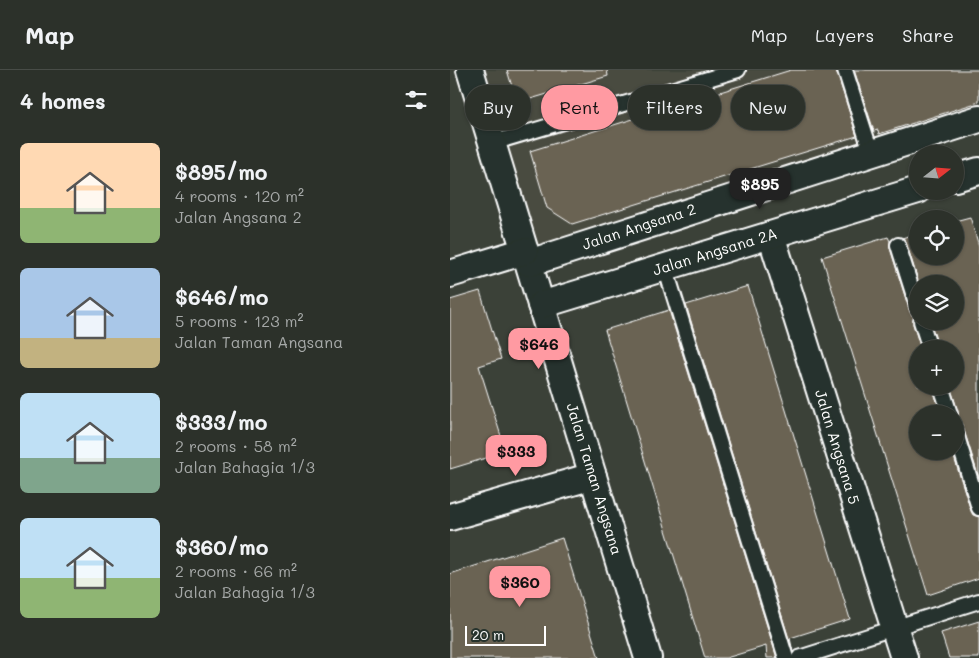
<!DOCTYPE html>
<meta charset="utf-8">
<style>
body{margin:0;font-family:Mali,sans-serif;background:#383d36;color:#f1f3f6;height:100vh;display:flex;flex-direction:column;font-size:19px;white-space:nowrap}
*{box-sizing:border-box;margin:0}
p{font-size:16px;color:#a6a9a8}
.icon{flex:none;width:28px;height:28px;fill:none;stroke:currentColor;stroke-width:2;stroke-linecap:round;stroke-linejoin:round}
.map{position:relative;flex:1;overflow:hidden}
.details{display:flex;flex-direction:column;background:#2c312a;width:450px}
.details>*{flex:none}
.banner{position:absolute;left:15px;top:15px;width:439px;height:45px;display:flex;gap:10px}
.needle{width:32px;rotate:73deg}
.buttons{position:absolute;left:459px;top:75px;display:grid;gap:10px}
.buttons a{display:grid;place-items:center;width:55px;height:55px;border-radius:50%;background:#2c312a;box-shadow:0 1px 4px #0004,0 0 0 1px #484c47;font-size:25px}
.scale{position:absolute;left:15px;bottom:12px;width:81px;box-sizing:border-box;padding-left:5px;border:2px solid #fff;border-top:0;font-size:14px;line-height:18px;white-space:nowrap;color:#fff;-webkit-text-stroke:4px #26332d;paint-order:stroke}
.price{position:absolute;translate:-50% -42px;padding:0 11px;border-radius:10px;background:#ff9aa2;color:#111;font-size:16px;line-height:32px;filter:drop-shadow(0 1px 2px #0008)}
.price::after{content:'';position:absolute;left:50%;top:30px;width:15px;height:11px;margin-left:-8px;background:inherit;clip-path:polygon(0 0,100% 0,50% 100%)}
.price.current{background:#222;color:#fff}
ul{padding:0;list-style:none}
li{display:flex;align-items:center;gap:15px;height:125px;padding:0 20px}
li span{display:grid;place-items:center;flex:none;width:140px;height:100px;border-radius:8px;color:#555}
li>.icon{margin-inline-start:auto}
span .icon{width:60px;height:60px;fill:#fffc;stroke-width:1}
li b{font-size:21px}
h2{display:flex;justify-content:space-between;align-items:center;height:60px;padding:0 20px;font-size:21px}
.chip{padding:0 18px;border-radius:22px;background:#2c312a;box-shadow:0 1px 4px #0004,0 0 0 1px #484c47;font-size:18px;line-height:45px}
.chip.current{background:#ff9aa2;color:#111}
header{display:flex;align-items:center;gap:30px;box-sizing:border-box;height:70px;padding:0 25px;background:#2c312a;border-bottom:1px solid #484c47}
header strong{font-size:24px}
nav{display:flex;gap:28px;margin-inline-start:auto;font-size:18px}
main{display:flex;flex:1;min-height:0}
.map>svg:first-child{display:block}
.built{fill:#494b40}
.building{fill:#6b6353;stroke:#fff}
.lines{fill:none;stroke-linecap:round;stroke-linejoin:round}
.service-casing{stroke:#fff;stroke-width:18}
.minor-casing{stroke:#fff;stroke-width:30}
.service{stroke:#26332d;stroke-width:14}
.minor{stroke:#26332d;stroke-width:26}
.labels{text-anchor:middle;stroke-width:4.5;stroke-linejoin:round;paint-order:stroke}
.street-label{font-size:15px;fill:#fff;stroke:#26332d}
</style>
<header>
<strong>Map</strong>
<nav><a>Map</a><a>Layers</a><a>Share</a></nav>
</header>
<main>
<section class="details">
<h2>4 homes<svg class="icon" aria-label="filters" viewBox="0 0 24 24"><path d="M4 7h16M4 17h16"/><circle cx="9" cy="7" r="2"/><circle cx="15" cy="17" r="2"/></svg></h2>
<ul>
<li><span style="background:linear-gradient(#ffd9b3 65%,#8fb573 0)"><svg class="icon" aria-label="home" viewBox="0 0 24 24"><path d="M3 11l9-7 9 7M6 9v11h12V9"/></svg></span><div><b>$895/mo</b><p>4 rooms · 120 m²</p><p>Jalan Angsana 2</p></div></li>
<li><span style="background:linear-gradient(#a9c7e8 70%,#c2b280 0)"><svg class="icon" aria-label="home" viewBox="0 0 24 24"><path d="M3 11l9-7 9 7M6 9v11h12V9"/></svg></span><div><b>$646/mo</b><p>5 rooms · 123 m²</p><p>Jalan Taman Angsana</p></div></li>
<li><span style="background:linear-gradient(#bfe0f5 65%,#7fa58c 0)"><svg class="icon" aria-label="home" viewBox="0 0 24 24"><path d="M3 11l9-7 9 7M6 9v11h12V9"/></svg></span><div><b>$333/mo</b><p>2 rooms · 58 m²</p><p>Jalan Bahagia 1/3</p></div></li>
<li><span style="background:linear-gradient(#bfe0f5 60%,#8fb573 0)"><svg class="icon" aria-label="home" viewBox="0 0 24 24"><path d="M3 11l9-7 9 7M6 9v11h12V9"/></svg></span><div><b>$360/mo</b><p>2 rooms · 66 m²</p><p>Jalan Bahagia 1/3</p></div></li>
</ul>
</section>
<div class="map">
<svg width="529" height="588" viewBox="0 0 529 588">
<rect width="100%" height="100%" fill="#3b4138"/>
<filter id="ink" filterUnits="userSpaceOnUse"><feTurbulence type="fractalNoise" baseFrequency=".02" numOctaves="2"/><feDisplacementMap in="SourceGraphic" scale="10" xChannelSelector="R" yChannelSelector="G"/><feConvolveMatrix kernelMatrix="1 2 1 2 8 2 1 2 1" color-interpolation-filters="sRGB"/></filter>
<g filter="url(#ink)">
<!-- built -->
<path class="built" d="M29 0H529V39L86 179Z"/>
<!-- building -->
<g class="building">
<path d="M57 0H157L158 6 67 33Z"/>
<path d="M341 0H386L407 66 122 154 97 138 80 81Z"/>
<path d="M404 0H529V32L429 64 428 60 424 61Z"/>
<path d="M520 147 529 176V408L513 357 511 353 505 351 508 346V342L500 316H505V279H489L480 251H505V214H469L456 172 452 168 468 163V186H505V151Z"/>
<path d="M438 167 440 171V178L460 242 464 246 463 254 471 279H468V316H482L491 344H468V381H502L521 441 523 445 529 447V508L478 525 372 187Z"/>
<path d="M298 216 400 549 340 568 343 582 236 235Z"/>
<path d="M30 221 51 289 29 296 56 382 0 399V230Z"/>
<path d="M219 240 327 588H317L316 576 276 588H255L155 260Z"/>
<path d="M112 468 149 588H0V504Z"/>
<path d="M529 551V588H499L491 563Z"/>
</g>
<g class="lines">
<!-- service casing -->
<g class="service-casing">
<g id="service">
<path d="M395 0 421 82"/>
<path d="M42 73 288 0"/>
<path d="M448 175 468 239"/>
<path d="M215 197 336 588"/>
<path d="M471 251 480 279"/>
<path d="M491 316 500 344"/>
<path d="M505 360 529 438"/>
<path d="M349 588 529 531"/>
</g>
</g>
<!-- minor casing -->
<g class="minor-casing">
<g id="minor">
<path d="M20 0 198 588"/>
<path d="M505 108 529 101"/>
<path d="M321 165 454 588"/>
<path d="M79 193 529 49"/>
<path d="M0 204 75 181"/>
<path d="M91 235 468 120"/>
<path d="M0 447 143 406"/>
</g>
</g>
<!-- service -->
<use href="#service" class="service"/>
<!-- minor -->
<use href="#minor" class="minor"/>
</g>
</g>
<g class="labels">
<!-- street labels -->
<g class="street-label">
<text transform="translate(189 157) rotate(-18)" y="5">Jalan Angsana 2</text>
<text transform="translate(265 182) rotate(-17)" y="5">Jalan Angsana 2A</text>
<text transform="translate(387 377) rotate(73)" y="5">Jalan Angsana 5</text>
<text transform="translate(144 409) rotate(73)" y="5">Jalan Taman Angsana</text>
</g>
</g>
</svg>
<div class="buttons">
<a><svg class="needle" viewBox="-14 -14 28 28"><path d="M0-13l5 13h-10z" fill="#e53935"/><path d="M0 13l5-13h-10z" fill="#a6a9a8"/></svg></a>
<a><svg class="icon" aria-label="locate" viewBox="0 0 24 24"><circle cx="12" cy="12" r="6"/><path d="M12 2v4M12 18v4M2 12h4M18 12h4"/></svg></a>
<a><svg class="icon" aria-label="layers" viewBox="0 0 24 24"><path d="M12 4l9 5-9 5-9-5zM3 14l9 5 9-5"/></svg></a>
<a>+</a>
<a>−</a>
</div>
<div class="scale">20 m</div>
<b class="price current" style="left:310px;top:140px">$895</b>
<b class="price" style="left:89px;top:300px">$646</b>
<b class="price" style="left:66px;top:407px">$333</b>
<b class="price" style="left:70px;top:538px">$360</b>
<div class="banner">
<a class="chip">Buy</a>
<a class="chip current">Rent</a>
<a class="chip">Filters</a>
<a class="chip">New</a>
</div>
</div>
</main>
